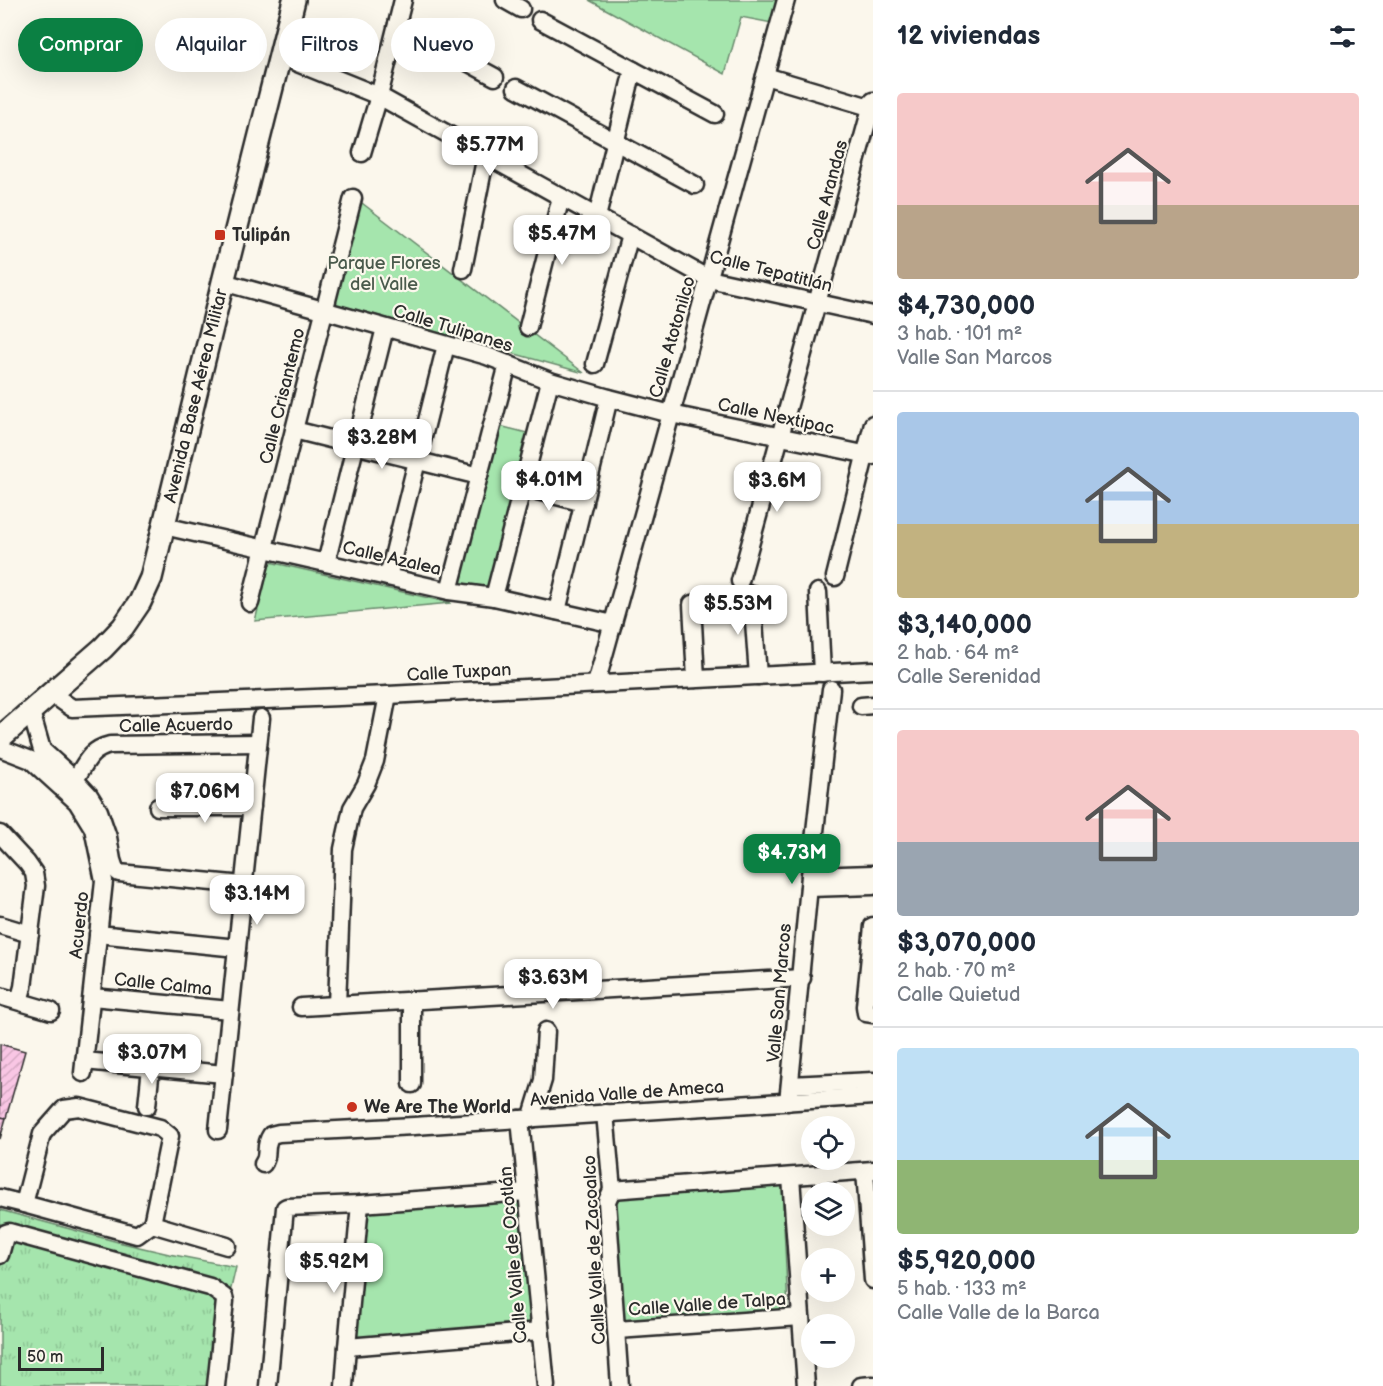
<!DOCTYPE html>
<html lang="es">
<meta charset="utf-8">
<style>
body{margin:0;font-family:"Balsamiq Sans",sans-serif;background:#f2f2f3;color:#1f2937;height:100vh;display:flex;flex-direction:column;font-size:22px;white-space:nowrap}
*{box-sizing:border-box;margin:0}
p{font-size:20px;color:#747a83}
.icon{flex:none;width:33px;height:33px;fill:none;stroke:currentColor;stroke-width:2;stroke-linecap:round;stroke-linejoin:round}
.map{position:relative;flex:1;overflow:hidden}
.sheet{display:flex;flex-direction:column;background:#fff;width:510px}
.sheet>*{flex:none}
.banner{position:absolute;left:18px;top:18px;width:570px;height:54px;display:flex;gap:12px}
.fabs{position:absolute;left:801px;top:1116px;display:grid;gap:12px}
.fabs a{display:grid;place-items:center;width:54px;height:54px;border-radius:50%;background:#fff;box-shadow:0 6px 24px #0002;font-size:30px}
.scale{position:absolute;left:18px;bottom:15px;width:86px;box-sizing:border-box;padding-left:6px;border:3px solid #2b2b2b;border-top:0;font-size:16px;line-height:21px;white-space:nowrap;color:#2b2b2b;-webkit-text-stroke:4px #fbf7ec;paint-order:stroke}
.price{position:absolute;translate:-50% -51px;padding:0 14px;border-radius:12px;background:#fff;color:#222;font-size:20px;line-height:39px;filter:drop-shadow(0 2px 3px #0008)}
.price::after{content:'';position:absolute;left:50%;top:36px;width:18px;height:14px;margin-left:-9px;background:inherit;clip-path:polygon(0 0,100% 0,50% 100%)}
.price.selected{background:#0b8043;color:#fff}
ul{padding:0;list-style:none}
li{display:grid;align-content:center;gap:12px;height:318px;padding:0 24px}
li+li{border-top:2px solid #e0e1e3}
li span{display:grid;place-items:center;height:186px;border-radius:6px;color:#555}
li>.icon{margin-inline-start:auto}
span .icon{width:108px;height:108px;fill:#fffc;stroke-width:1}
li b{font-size:26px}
h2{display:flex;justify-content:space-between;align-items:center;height:72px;padding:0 24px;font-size:26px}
.tag{padding:0 21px;border-radius:27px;background:#fff;box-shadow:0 6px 24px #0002;font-size:21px;line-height:54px}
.tag.selected{background:#0b8043;color:#fff}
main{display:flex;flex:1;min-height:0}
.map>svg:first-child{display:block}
.grass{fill:url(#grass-tufts);stroke:#68886c;stroke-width:1.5}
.park{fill:#a5e5ad;stroke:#68886c;stroke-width:1.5}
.building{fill:url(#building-hatch);stroke:#2b2b2b;stroke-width:1.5}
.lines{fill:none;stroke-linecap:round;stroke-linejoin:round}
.minor-casing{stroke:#2b2b2b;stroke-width:21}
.major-casing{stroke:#2b2b2b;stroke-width:26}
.minor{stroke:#fbf7ec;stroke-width:16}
.major{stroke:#fbf7ec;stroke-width:21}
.poi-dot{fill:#c8321e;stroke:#fbf7ec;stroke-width:2}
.labels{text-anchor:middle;stroke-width:4.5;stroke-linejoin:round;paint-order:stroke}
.street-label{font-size:18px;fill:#2b2b2b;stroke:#fbf7ec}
.poi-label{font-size:18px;font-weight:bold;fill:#2b2b2b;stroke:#fbf7ec;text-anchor:start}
.park-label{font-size:18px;fill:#4a5a4c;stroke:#fbf7ec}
</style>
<main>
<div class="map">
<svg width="873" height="1386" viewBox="0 0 873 1386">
<defs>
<pattern id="grass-tufts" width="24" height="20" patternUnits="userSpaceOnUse" patternTransform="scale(1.5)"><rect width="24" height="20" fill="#a5e5ad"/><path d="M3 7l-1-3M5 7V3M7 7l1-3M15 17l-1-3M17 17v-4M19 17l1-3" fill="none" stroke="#8ec595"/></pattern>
<pattern id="building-hatch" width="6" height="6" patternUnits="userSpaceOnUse" patternTransform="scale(1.5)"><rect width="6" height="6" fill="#f9c6e4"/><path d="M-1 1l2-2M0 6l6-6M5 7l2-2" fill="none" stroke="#d6aac4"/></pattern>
</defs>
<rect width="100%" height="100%" fill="#fbf7ec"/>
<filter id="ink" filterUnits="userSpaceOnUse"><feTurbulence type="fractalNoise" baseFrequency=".0167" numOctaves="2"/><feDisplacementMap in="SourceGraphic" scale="12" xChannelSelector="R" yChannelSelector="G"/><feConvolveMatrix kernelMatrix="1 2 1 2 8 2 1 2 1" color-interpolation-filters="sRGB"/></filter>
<g filter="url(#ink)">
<!-- grass -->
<path class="grass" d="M0 1210 118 1242 169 1254 236 1267 208 1386H0Z"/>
<!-- park -->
<g class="park">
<path d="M589 0H779L772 23 741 17 725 74Z"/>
<path d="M358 200 584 373 332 303Z"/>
<path d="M496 425 531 434 491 593 457 584Z"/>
<path d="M270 562 451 603 255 621Z"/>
<path d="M782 1184 788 1309 624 1322 616 1204 621 1195Z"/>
<path d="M524 1200 534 1327 355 1339 365 1209Z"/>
</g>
<!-- building -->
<g class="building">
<path d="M0 1044 25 1051 6 1118 0 1117Z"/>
<path d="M0 1117 6 1118 0 1139Z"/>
</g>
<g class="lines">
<!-- minor casing -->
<g class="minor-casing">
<g id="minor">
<path d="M505 0 521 9"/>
<path d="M540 20 715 114"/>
<path d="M397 24 495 77"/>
<path d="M280 56 379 96 709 279 873 315"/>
<path d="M765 76 873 108"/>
<path d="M516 88 695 185"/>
<path d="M362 153 379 96 403 0"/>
<path d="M597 217 633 70"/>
<path d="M463 269 486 155"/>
<path d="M223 282 487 356 550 381 609 398 671 414 873 456"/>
<path d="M528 327 561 197"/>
<path d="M595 364 630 235"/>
<path d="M294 430 479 476"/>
<path d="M522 487 584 503"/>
<path d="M164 526 449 591 494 597 613 624"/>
<path d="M326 563 385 328"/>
<path d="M388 577 446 345"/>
<path d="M835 577 873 424"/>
<path d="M740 581 873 101"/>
<path d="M449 591 508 364"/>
<path d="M818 592 822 673"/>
<path d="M752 594 758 676"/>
<path d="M494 597 550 381"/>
<path d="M250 603 353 198"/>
<path d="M692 604 696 679"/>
<path d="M557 611 609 398"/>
<path d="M596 684 786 0"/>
<path d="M52 694 72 708 388 695 873 670"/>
<path d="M861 706 873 705"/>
<path d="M31 712 42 750 75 780 89 795 99 811 108 837 112 860 115 869"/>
<path d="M0 748 31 760 44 772 77 802 93 828 104 881 83 1073"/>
<path d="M75 780C86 763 89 750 110 745L258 743"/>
<path d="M158 807H252"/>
<path d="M0 834 27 863 34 873 36 886 23 987 19 1001"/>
<path d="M115 869 119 873 243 885"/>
<path d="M810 876 873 874"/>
<path d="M809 888 873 886"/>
<path d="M0 925 30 934"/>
<path d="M873 926 865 1006 866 1013 873 1014"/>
<path d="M98 934 237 948"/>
<path d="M0 996 51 1011"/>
<path d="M92 997 230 1010"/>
<path d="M412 1000V1084"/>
<path d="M337 1005 343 849 352 808 366 784 375 761 388 695"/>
<path d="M301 1007 802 978"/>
<path d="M84 1061 224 1074"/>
<path d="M790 1085 873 1081"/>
<path d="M788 1102 810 876 831 689"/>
<path d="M147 1106 151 1067"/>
<path d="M605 1113 612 1190 607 1201 620 1386"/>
<path d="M520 1119 546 1386"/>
<path d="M531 1119 543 1080 546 1031"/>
<path d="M218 1130 261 718"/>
<path d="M263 1164C270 1155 263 1147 271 1135L279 1133 414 1126 873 1096"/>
<path d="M865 1171 873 1280"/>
<path d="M791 1177 806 1386"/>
<path d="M612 1190 873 1170"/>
<path d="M0 1198 24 1204 42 1134 64 1109 79 1107 160 1128 170 1136 152 1224"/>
<path d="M24 1204 137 1235 152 1224 227 1246"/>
<path d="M0 1255 6 1233 9 1232 210 1287 224 1297 225 1301 216 1386"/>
<path d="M617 1330 801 1317"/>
<path d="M347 1347 540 1331"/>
<path d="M268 1386 285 1208 287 1207 360 1204 527 1192"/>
<path d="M344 1386 347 1347 360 1204"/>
<path d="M861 1386 873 1385"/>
</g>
</g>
<!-- major casing -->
<g class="major-casing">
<g id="major">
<path id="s1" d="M0 738 103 648 123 627 140 602 151 578 223 282 294 0"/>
</g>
</g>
<!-- minor -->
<use href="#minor" class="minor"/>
<!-- major -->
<use href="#major" class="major"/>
</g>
</g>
<!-- markers -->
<g class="poi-dot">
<rect x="214" y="229" width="12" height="12" rx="3"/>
<circle cx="352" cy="1107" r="6"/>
</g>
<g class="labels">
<!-- street labels -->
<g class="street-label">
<text transform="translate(827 195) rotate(-75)" y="6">Calle Arandas</text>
<text transform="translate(771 271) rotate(14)" y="6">Calle Tepatitlán</text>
<text transform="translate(453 328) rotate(17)" y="6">Calle Tulipanes</text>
<text transform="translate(672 337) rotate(-74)" y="6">Calle Atotonilco</text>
<text transform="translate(282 396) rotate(-76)" y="6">Calle Crisantemo</text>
<text dy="6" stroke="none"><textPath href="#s1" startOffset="410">Avenida Base Aérea Militar</textPath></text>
<text transform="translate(776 416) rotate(12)" y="6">Calle Nextipac</text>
<text transform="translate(392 558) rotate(13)" y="6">Calle Azalea</text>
<text transform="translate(459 672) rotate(-3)" y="6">Calle Tuxpan</text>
<text transform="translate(176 725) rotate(-1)" y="6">Calle Acuerdo</text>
<text transform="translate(79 925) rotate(-84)" y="6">Acuerdo</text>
<text transform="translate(163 984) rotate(6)" y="6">Calle Calma</text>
<text transform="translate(779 993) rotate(-85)" y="6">Valle San Marcos</text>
<text transform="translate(627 1093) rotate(-4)" y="6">Avenida Valle de Ameca</text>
<text transform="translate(594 1250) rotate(-93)" y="6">Calle Valle de Zacoalco</text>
<text transform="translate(513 1255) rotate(-95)" y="6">Calle Valle de Ocotlán</text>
<text transform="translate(707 1304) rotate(-4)" y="6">Calle Valle de Talpa</text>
</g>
<!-- poi labels -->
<g class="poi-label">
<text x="232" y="241">Tulipán</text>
<text x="364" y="1113">We Are The World</text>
</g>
<!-- park labels -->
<g class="park-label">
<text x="384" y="269">Parque Flores<tspan x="384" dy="21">del Valle</tspan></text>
</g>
</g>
</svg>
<div class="fabs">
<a><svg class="icon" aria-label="locate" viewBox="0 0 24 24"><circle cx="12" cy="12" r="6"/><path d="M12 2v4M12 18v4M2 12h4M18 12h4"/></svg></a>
<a><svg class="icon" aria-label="layers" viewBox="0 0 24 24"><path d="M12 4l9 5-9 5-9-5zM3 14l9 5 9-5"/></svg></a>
<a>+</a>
<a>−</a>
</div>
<div class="scale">50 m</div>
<b class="price" style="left:490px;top:177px">$5.77M</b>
<b class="price" style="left:562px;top:266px">$5.47M</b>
<b class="price" style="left:382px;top:470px">$3.28M</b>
<b class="price" style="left:549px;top:512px">$4.01M</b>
<b class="price" style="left:777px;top:513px">$3.6M</b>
<b class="price" style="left:738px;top:636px">$5.53M</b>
<b class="price" style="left:205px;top:824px">$7.06M</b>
<b class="price selected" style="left:792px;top:885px">$4.73M</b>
<b class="price" style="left:257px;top:926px">$3.14M</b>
<b class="price" style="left:553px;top:1010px">$3.63M</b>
<b class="price" style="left:152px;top:1085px">$3.07M</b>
<b class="price" style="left:334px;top:1294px">$5.92M</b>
<div class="banner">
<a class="tag selected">Comprar</a>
<a class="tag">Alquilar</a>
<a class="tag">Filtros</a>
<a class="tag">Nuevo</a>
</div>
</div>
<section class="sheet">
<h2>12 viviendas<svg class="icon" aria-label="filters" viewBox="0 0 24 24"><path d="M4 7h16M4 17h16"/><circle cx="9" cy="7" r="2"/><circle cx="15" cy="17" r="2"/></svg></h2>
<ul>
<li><span style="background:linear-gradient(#f6c9c9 60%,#b9a48a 0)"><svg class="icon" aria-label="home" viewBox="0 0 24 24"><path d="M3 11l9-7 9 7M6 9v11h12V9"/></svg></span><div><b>$4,730,000</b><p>3 hab. · 101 m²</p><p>Valle San Marcos</p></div></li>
<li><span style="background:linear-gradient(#a9c7e8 60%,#c2b280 0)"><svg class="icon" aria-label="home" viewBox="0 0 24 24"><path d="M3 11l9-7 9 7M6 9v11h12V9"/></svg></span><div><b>$3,140,000</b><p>2 hab. · 64 m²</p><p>Calle Serenidad</p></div></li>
<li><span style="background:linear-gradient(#f6c9c9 60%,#9aa5b1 0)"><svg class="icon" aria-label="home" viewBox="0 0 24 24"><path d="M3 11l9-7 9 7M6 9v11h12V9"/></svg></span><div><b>$3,070,000</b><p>2 hab. · 70 m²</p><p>Calle Quietud</p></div></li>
<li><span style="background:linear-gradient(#bfe0f5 60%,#8fb573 0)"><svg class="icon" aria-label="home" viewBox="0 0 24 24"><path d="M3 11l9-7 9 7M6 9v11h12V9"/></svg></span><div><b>$5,920,000</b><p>5 hab. · 133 m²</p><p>Calle Valle de la Barca</p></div></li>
</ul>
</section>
</main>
